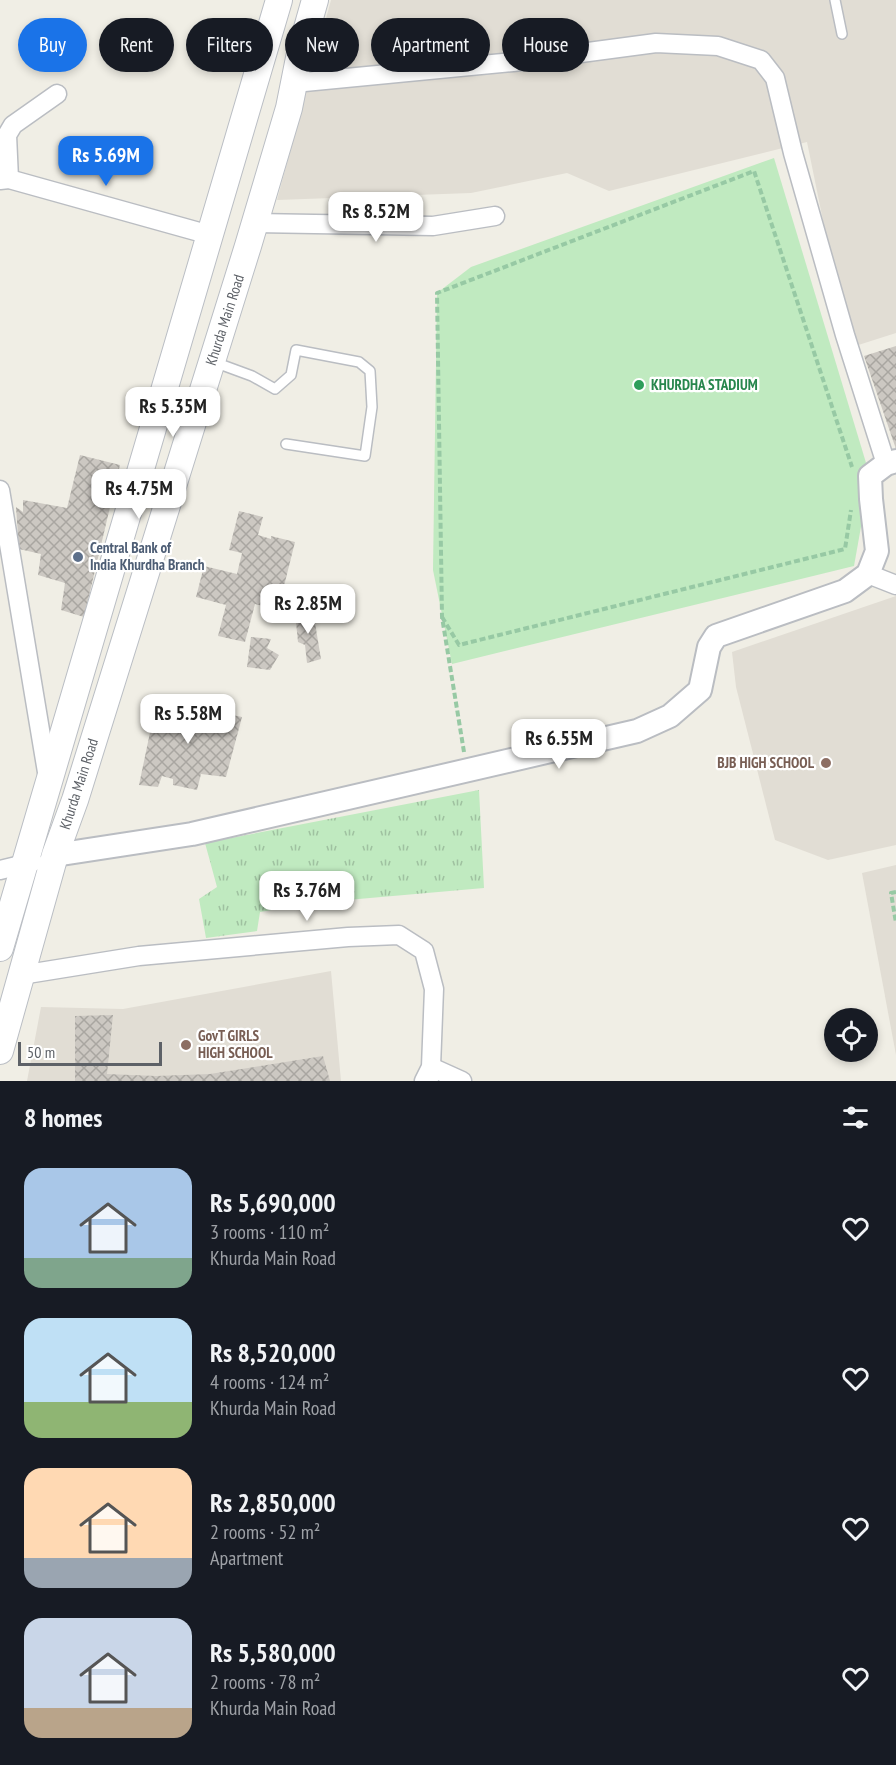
<!DOCTYPE html>
<meta charset="utf-8">
<style>
body{margin:0;font-family:"PT Sans Narrow",sans-serif;background:#20242c;color:#f1f3f6;height:100vh;display:flex;flex-direction:column;font-size:22px;white-space:nowrap}
*{box-sizing:border-box;margin:0}
p{font-size:20px;color:#9ea1a6}
.icon{flex:none;width:33px;height:33px;fill:none;stroke:currentColor;stroke-width:2;stroke-linecap:round;stroke-linejoin:round}
.map{position:relative;height:1081px;overflow:hidden}
.details{display:flex;flex-direction:column;background:#171b24;flex:1}
.details>*{flex:none}
.guide{position:absolute;left:18px;top:18px;width:861px;height:54px;display:flex;gap:12px}
.controls{position:absolute;left:824px;top:1008px;display:grid;gap:12px}
.controls a{display:grid;place-items:center;width:54px;height:54px;border-radius:50%;background:#171b24;box-shadow:0 3px 9px #0003;font-size:30px}
.scale{position:absolute;left:18px;bottom:15px;width:144px;box-sizing:border-box;padding-left:6px;border:3px solid #5d6167;border-top:0;font-size:16px;line-height:21px;white-space:nowrap;color:#5d6167;-webkit-text-stroke:4px #fff;paint-order:stroke}
.price{position:absolute;translate:-50% -51px;padding:0 14px;border-radius:12px;background:#fff;color:#222;font-size:20px;line-height:39px;filter:drop-shadow(0 2px 3px #0008)}
.price::after{content:'';position:absolute;left:50%;top:36px;width:18px;height:14px;margin-left:-9px;background:inherit;clip-path:polygon(0 0,100% 0,50% 100%)}
.price.active{background:#1a73e8;color:#fff}
ul{padding:0;list-style:none}
li{display:flex;align-items:center;gap:18px;height:150px;padding:0 24px}
li span{display:grid;place-items:center;flex:none;width:168px;height:120px;border-radius:18px;color:#555}
li>.icon{margin-inline-start:auto}
span .icon{width:72px;height:72px;fill:#fffc;stroke-width:1}
li b{font-size:26px}
h2{display:flex;justify-content:space-between;align-items:center;height:72px;padding:0 24px;font-size:26px}
.pill{padding:0 21px;border-radius:27px;background:#171b24;box-shadow:0 3px 9px #0003;font-size:21px;line-height:54px}
.pill.active{background:#1a73e8;color:#fff}
.map>svg:first-child{display:block}
.education{fill:#e1ddd4}
.park{fill:url(#park-tufts)}
.pitch{fill:#c0eac0}
.building{fill:url(#building-cross-hatch)}
.lines{fill:none;stroke-linecap:round;stroke-linejoin:round}
.service-casing{stroke:#babdc2;stroke-width:12}
.minor-casing{stroke:#babdc2;stroke-width:21}
.tertiary-casing{stroke:#babdc2;stroke-width:26}
.secondary-casing{stroke:#babec4;stroke-width:28}
.path{stroke:#97c9a4;stroke-width:4;stroke-dasharray:6 3;stroke-linecap:butt}
.service{stroke:#fff;stroke-width:9}
.minor{stroke:#fff;stroke-width:18}
.tertiary{stroke:#fff;stroke-width:22}
.secondary{stroke:#fff;stroke-width:26}
.leisure-dot{fill:#2e9e5b;stroke:#fff;stroke-width:2}
.service-dot{fill:#5c6f8a;stroke:#fff;stroke-width:2}
.education-dot{fill:#8d6e63;stroke:#fff;stroke-width:2}
.labels{text-anchor:middle;stroke-width:4.5;stroke-linejoin:round;paint-order:stroke}
.street-label{font-size:15px;fill:#5d6167;stroke:#fff}
.leisure-label{font-size:15px;font-weight:bold;fill:#27864d;stroke:#fff;text-anchor:start}
.service-label{font-size:15px;font-weight:bold;fill:#4e5e75;stroke:#fff;text-anchor:start}
.education-label{font-size:15px;font-weight:bold;fill:#785e54;stroke:#fff;text-anchor:end}
</style>
<div class="map">
<svg width="896" height="1081" viewBox="0 0 896 1081">
<defs>
<pattern id="park-tufts" width="24" height="20" patternUnits="userSpaceOnUse" patternTransform="scale(1.5)"><rect width="24" height="20" fill="#c0eac0"/><path d="M3 7l-1-3M5 7V3M7 7l1-3M15 17l-1-3M17 17v-4M19 17l1-3" fill="none" stroke="#9fc1a0"/></pattern>
<pattern id="building-cross-hatch" width="8" height="8" patternUnits="userSpaceOnUse" patternTransform="scale(1.5)"><rect width="8" height="8" fill="#ccc8c2"/><path d="M0 0l8 8M0 8l8-8" fill="none" stroke="#a9a6a1"/></pattern>
</defs>
<rect width="100%" height="100%" fill="#f0eee5"/>
<!-- education -->
<g class="education">
<path d="M331 0H896V333L849 348 807 142 609 191 567 173 471 193 277 200Z"/>
<path d="M896 596V845L828 860 775 840 736 687 732 652Z"/>
<path d="M896 865V1055L862 873Z"/>
<path d="M331 971 341 1081H27L41 1007 123 1009Z"/>
</g>
<!-- park -->
<path class="park" d="M479 790 484 888 313 903 260 912 257 931 206 938 199 899 217 887 205 843Z"/>
<!-- pitch -->
<path class="pitch" d="M774 158 870 476 854 566 452 664 433 570 437 293 471 267Z"/>
<!-- building -->
<g class="building">
<path d="M896 346V449L864 356Z"/>
<path d="M80 455 120 465 84 617 61 610 65 583 38 575 41 554 19 549 16 507 23 512V500L67 508Z"/>
<path d="M239 511 263 517 258 535 271 539V536L295 542 278 610 255 604 245 642 218 636 226 605 196 597 204 566 237 574 242 553 229 550Z"/>
<path d="M313 611 321 659 307 663 305 645 298 642 295 612Z"/>
<path d="M251 637 271 639 267 648 279 655 270 670 247 667Z"/>
<path d="M157 699 217 710 213 727 219 729 223 713 242 717 226 777 201 774 197 790 173 785V779L162 776 158 787 139 785Z"/>
<path d="M113 1015 107 1074 156 1076 210 1074 323 1056 330 1081H75V1016Z"/>
</g>
<g class="lines">
<!-- service casing -->
<g class="service-casing">
<g id="service">
<path d="M835 0 842 34"/>
<path d="M214 362 252 376 275 389 291 375 296 350 359 362 370 371 372 407 365 456 286 444"/>
</g>
</g>
<!-- minor casing -->
<g class="minor-casing">
<g id="minor">
<path d="M294 83 513 62 656 43 718 46 761 60 775 78 793 153 845 335 886 464"/>
<path d="M9 179 7 135 13 125 57 94"/>
<path d="M0 180 9 179 210 235"/>
<path d="M255 223 433 226 495 216"/>
<path d="M0 490 48 778"/>
<path d="M868 574 896 585"/>
<path d="M0 870 33 862"/>
<path d="M21 975 139 956 348 937 399 935 424 951 434 989 431 1067 424 1081"/>
<path d="M429 1079 431 1067 462 1081"/>
</g>
</g>
<!-- tertiary casing -->
<g class="tertiary-casing">
<path id="tertiary" d="M55 855 192 834 637 731 670 716 700 690 709 647 716 636 845 591 868 574 877 551 871 499 870 476 886 464 896 461"/>
</g>
<!-- secondary casing -->
<g class="secondary-casing">
<g id="secondary">
<path d="M0 948 279 0"/>
<path d="M0 1051 55 855 75 800 248 246 289 108 300 53 315 0"/>
</g>
</g>
<!-- path -->
<g class="path">
<path d="M442 617 459 645 845 549 851 510"/>
<path d="M464 752 442 617 437 293 754 171 852 467"/>
<path d="M896 892 891 893 896 923"/>
</g>
<!-- service -->
<use href="#service" class="service"/>
<!-- minor -->
<use href="#minor" class="minor"/>
<!-- tertiary -->
<use href="#tertiary" class="tertiary"/>
<!-- secondary -->
<use href="#secondary" class="secondary"/>
</g>
<!-- markers -->
<circle class="leisure-dot" cx="639" cy="385" r="6"/>
<circle class="service-dot" cx="78" cy="557" r="6"/>
<g class="education-dot">
<circle cx="826" cy="763" r="6"/>
<circle cx="186" cy="1045" r="6"/>
</g>
<g class="labels">
<!-- street labels -->
<g class="street-label">
<text transform="translate(225 320) rotate(-72)" y="5">Khurda Main Road</text>
<text transform="translate(79 784) rotate(-72)" y="5">Khurda Main Road</text>
</g>
<!-- leisure labels -->
<g class="leisure-label">
<text x="651" y="390">KHURDHA STADIUM</text>
</g>
<!-- service labels -->
<g class="service-label">
<text x="90" y="553">Central Bank of<tspan x="90" dy="17">India Khurdha Branch</tspan></text>
</g>
<!-- education labels -->
<g class="education-label">
<text x="814" y="768">BJB HIGH SCHOOL</text>
<text x="198" y="1041" text-anchor="start">GovT GIRLS<tspan x="198" dy="17">HIGH SCHOOL</tspan></text>
</g>
</g>
</svg>
<div class="controls">
<a><svg class="icon" aria-label="locate" viewBox="0 0 24 24"><circle cx="12" cy="12" r="6"/><path d="M12 2v4M12 18v4M2 12h4M18 12h4"/></svg></a>
</div>
<div class="scale">50 m</div>
<b class="price active" style="left:106px;top:187px">Rs 5.69M</b>
<b class="price" style="left:376px;top:243px">Rs 8.52M</b>
<b class="price" style="left:173px;top:438px">Rs 5.35M</b>
<b class="price" style="left:139px;top:520px">Rs 4.75M</b>
<b class="price" style="left:308px;top:635px">Rs 2.85M</b>
<b class="price" style="left:188px;top:745px">Rs 5.58M</b>
<b class="price" style="left:559px;top:770px">Rs 6.55M</b>
<b class="price" style="left:307px;top:922px">Rs 3.76M</b>
<div class="guide">
<a class="pill active">Buy</a>
<a class="pill">Rent</a>
<a class="pill">Filters</a>
<a class="pill">New</a>
<a class="pill">Apartment</a>
<a class="pill">House</a>
</div>
</div>
<section class="details">
<h2>8 homes<svg class="icon" aria-label="filters" viewBox="0 0 24 24"><path d="M4 7h16M4 17h16"/><circle cx="9" cy="7" r="2"/><circle cx="15" cy="17" r="2"/></svg></h2>
<ul>
<li><span style="background:linear-gradient(#a9c7e8 75%,#7fa58c 0)"><svg class="icon" aria-label="home" viewBox="0 0 24 24"><path d="M3 11l9-7 9 7M6 9v11h12V9"/></svg></span><div><b>Rs 5,690,000</b><p>3 rooms · 110 m²</p><p>Khurda Main Road</p></div><svg class="icon" aria-label="heart" viewBox="0 0 24 24"><path d="M12 20l-8-8c-3-5 5-10 8-4 3-6 11-1 8 4z"/></svg></li>
<li><span style="background:linear-gradient(#bfe0f5 70%,#8fb573 0)"><svg class="icon" aria-label="home" viewBox="0 0 24 24"><path d="M3 11l9-7 9 7M6 9v11h12V9"/></svg></span><div><b>Rs 8,520,000</b><p>4 rooms · 124 m²</p><p>Khurda Main Road</p></div><svg class="icon" aria-label="heart" viewBox="0 0 24 24"><path d="M12 20l-8-8c-3-5 5-10 8-4 3-6 11-1 8 4z"/></svg></li>
<li><span style="background:linear-gradient(#ffd9b3 75%,#9aa5b1 0)"><svg class="icon" aria-label="home" viewBox="0 0 24 24"><path d="M3 11l9-7 9 7M6 9v11h12V9"/></svg></span><div><b>Rs 2,850,000</b><p>2 rooms · 52 m²</p><p>Apartment</p></div><svg class="icon" aria-label="heart" viewBox="0 0 24 24"><path d="M12 20l-8-8c-3-5 5-10 8-4 3-6 11-1 8 4z"/></svg></li>
<li><span style="background:linear-gradient(#c9d6e8 75%,#b9a48a 0)"><svg class="icon" aria-label="home" viewBox="0 0 24 24"><path d="M3 11l9-7 9 7M6 9v11h12V9"/></svg></span><div><b>Rs 5,580,000</b><p>2 rooms · 78 m²</p><p>Khurda Main Road</p></div><svg class="icon" aria-label="heart" viewBox="0 0 24 24"><path d="M12 20l-8-8c-3-5 5-10 8-4 3-6 11-1 8 4z"/></svg></li>
</ul>
</section>
